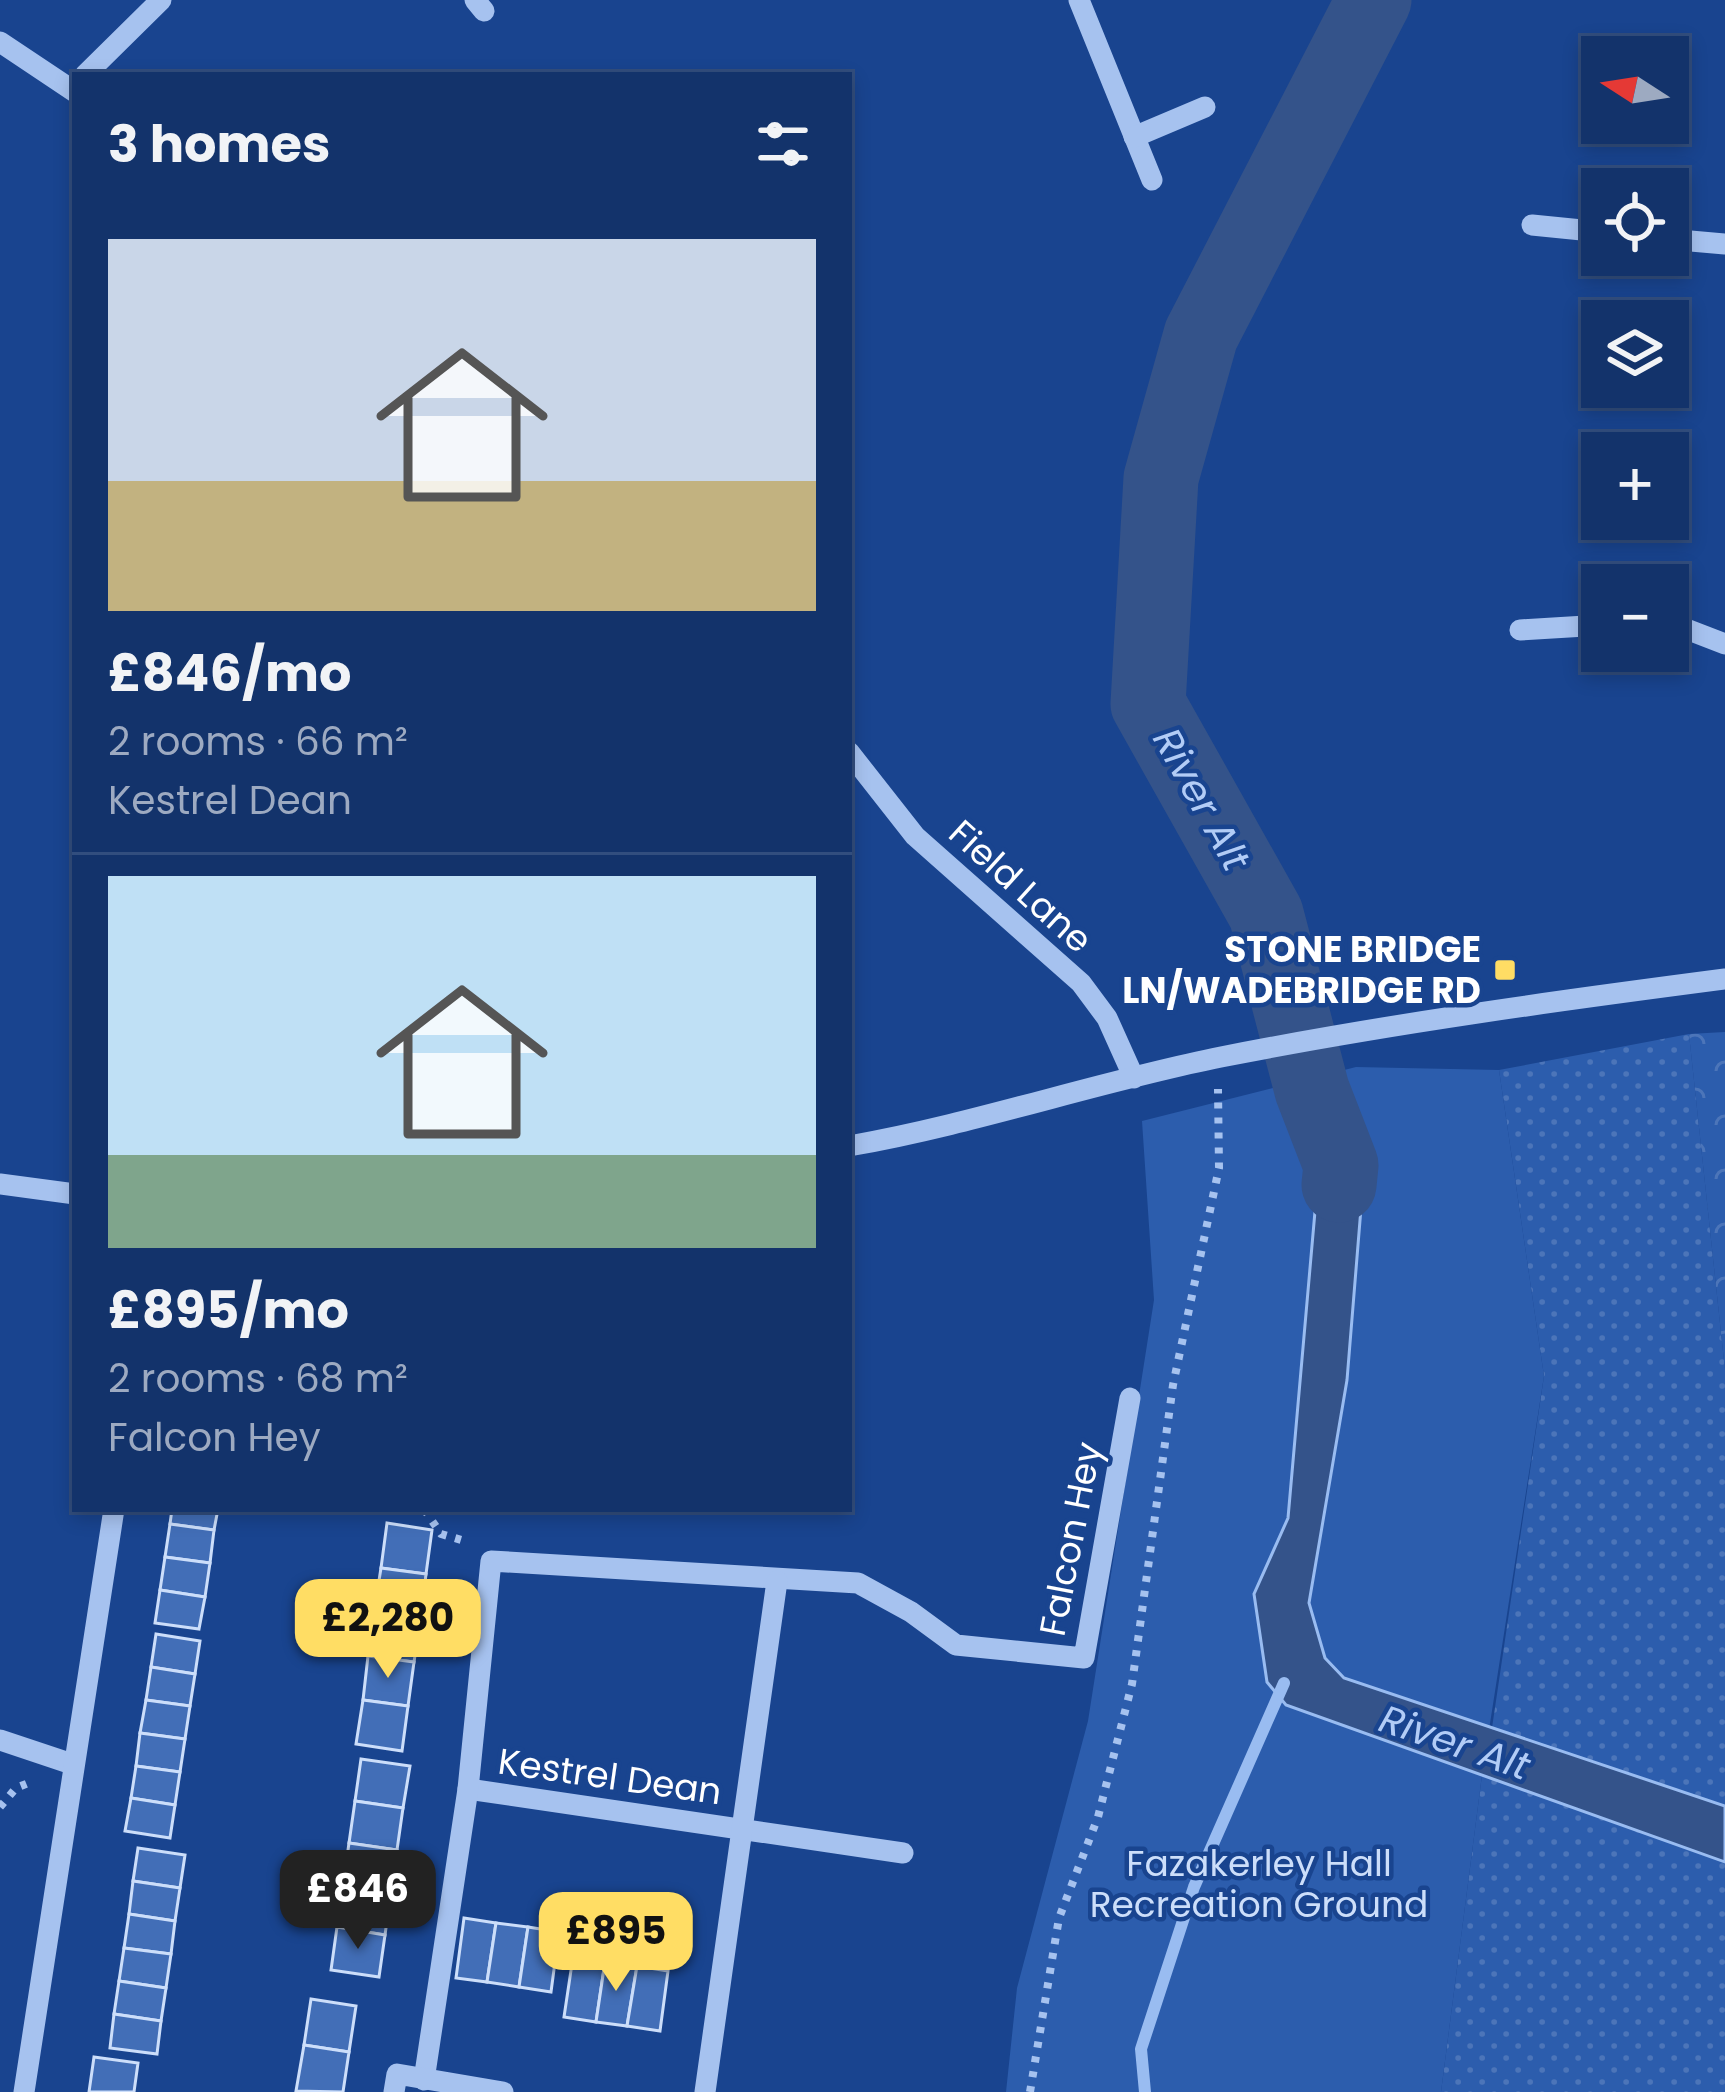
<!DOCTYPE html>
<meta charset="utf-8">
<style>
body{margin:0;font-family:Poppins,sans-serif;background:#1c3b71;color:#f1f3f6;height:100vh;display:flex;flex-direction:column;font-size:45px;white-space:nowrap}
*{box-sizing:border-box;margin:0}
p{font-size:39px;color:#9daac1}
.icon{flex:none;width:66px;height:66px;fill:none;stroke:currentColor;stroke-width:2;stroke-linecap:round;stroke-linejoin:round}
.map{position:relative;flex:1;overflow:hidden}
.side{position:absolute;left:72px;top:72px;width:780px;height:1440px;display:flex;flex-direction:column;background:#13336b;border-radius:0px;box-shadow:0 6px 18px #0003,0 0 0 3px #324e7e}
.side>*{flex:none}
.needle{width:78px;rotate:282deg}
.fabs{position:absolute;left:1581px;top:36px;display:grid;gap:24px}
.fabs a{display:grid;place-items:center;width:108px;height:108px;border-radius:0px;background:#13336b;box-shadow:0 6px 18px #0003,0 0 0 3px #324e7e;font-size:60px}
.price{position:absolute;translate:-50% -102px;padding:0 27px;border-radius:24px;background:#ffdd64;color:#111;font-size:39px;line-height:78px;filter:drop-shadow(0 3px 6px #0008)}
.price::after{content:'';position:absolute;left:50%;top:72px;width:36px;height:27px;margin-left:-18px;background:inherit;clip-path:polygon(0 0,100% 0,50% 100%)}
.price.current{background:#222;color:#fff}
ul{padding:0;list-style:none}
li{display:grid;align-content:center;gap:24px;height:636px;padding:0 36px}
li+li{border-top:3px solid #324e7e}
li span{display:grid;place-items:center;height:372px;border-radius:0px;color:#555}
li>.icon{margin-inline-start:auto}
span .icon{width:216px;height:216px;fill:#fffc;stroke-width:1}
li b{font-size:51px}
h2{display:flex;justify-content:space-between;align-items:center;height:144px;padding:0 36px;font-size:51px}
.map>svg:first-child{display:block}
.grass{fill:url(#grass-dots)}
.forest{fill:url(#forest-crowns)}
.green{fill:#2c5dad}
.water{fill:#34538a;stroke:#99bcf1;stroke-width:3}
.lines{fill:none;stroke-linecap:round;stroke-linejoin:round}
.stream{stroke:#99bcf1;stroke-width:12}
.river{stroke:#34538a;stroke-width:75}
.building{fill:#426eb7;stroke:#ccdefa;stroke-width:3}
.path{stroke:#a6c2ef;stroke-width:8;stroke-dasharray:6 9;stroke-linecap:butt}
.minor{stroke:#a6c2ef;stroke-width:21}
.poi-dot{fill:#ffdd64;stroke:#19448f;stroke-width:4.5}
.labels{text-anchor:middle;stroke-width:9;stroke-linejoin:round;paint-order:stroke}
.street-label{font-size:36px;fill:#fff;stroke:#19448f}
.poi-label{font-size:36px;font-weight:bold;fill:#fff;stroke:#19448f;text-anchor:end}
.park-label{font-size:36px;fill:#ccdefa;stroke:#19448f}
.water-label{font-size:39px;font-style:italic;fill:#b2ccf6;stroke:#19448f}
</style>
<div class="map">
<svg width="1725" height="2092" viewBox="0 0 1725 2092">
<defs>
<pattern id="grass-dots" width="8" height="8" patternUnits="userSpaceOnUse" patternTransform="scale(3)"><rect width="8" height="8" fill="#2c5dad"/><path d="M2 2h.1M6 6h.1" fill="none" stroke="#4c75b9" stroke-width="1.8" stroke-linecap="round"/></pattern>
<pattern id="forest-crowns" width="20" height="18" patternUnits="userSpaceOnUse" patternTransform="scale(3)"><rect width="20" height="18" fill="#2c5dad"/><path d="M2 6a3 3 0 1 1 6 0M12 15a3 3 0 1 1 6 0" fill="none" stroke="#4c75b9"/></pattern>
</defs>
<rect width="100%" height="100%" fill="#19448f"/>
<!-- grass -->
<g class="grass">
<path d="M1689 1034 1725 1370V1806L1492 1728 1544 1376 1499 1070Z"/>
<path d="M1482 1775 1725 1862V2092H1441Z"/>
</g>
<!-- forest -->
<path class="forest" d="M1725 1032V1370L1689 1034Z"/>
<!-- green -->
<path class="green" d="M1356 1067 1499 1070 1544 1376 1482 1775 1441 2092H1006L1017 1988 1088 1721 1154 1300 1142 1121Z"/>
<!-- water -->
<path class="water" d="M1336 1084 1365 1159 1347 1380 1309 1603 1325 1658 1344 1678 1725 1806V1862L1286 1705 1267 1682 1254 1594 1288 1518 1319 1166 1297 1094Z"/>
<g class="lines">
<!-- stream -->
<path class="stream" d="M1145 2092 1141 2049 1194 1887 1284 1683"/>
<!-- river -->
<path class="river" d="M1339 1185 1341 1165 1312 1090 1266 914 1148 704 1161 478 1201 335 1374 0"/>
</g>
<!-- building -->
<g class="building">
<path d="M172 1509H218L214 1530 170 1524Z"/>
<path d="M387 1523 432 1530 426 1574 381 1568Z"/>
<path d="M170 1524 214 1530 210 1563 165 1557Z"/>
<path d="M165 1557 210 1563 205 1597 160 1590Z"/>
<path d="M381 1568 426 1574 421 1618 374 1612Z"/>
<path d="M160 1590 205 1597 199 1629 155 1623Z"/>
<path d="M374 1612 421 1618 414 1662 368 1656Z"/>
<path d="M156 1634 200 1641 195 1674 151 1667Z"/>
<path d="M368 1656 414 1662 408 1706 363 1700Z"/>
<path d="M151 1667 195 1674 190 1706 146 1700Z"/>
<path d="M146 1700 190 1706 185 1739 140 1733Z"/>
<path d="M363 1700 408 1706 402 1751 356 1744Z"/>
<path d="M140 1733 185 1739 180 1772 136 1766Z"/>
<path d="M361 1759 410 1766 403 1808 355 1801Z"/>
<path d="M136 1766 180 1772 175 1805 131 1798Z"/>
<path d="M131 1798 175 1805 170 1838 125 1831Z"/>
<path d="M355 1801 403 1808 397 1850 349 1843Z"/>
<path d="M349 1843 397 1850 391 1892 343 1885Z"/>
<path d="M138 1848 185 1855 180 1888 133 1881Z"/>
<path d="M133 1881 180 1888 175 1921 129 1914Z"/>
<path d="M343 1885 391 1892 385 1935 337 1927Z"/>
<path d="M129 1914 175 1921 171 1954 124 1948Z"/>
<path d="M464 1918 496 1923 487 1982 456 1978Z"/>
<path d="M496 1923 528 1927 519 1987 487 1982Z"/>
<path d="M337 1927 385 1935 379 1977 331 1970Z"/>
<path d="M528 1927 559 1932 551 1992 519 1987Z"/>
<path d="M124 1948 171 1954 166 1988 119 1981Z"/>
<path d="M573 1957 605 1962 596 2022 564 2017Z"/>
<path d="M605 1962 637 1966 627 2026 596 2022Z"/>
<path d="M637 1966 668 1971 660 2031 627 2026Z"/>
<path d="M119 1981 166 1988 161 2021 114 2014Z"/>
<path d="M311 1999 356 2006 349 2052 304 2045Z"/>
<path d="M114 2014 161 2021 157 2054 110 2048Z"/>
<path d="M304 2045 349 2052 343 2092 296 2091Z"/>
<path d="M94 2057 138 2063 134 2092H89Z"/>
</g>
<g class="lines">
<!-- path -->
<g class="path">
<path d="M424 1509 441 1534 468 1542"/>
<path d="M0 1807 16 1788 31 1782"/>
<path d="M1030 2092 1059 1918 1098 1817 1132 1684 1173 1385 1219 1168 1218 1089"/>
</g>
<!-- minor -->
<g class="minor">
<path d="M475 0 484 11"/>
<path d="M1079 0 1152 180"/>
<path d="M0 42 75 92"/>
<path d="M85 75 161 0"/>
<path d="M1134 137 1205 107"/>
<path d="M1532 225 1602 232"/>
<path d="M1668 239 1725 244"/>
<path d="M1668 622 1725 644"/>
<path d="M1520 630 1602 625"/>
<path d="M849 752 915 836 1081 983 1107 1018 1134 1078"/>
<path d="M849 1146C975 1124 1096 1082 1221 1057 1388 1024 1556 1001 1725 979"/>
<path d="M0 1184 75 1194"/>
<path d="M0 1740 72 1764"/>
<path d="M468 1789 903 1853"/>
<path d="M424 2080 468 1789 491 1561 858 1583 911 1612 956 1645 1084 1658 1130 1398"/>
<path d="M24 2092 114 1509"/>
<path d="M394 2092 397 2074 503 2092"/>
<path d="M705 2092 777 1581"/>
</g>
</g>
<!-- markers -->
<rect class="poi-dot" x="1493" y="958" width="24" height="24" rx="6"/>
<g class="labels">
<!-- street labels -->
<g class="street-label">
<text transform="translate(1021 886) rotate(42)" y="13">Field Lane</text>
<text transform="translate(1070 1539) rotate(-79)" y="13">Falcon Hey</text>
<text transform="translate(610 1776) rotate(8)" y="13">Kestrel Dean</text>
</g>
<!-- poi labels -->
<g class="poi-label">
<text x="1481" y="962">STONE BRIDGE<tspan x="1481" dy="41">LN/WADEBRIDGE RD</tspan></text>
</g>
<!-- park labels -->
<g class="park-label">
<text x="1259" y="1876">Fazakerley Hall<tspan x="1259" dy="41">Recreation Ground</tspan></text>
</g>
<!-- water labels -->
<g class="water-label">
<text transform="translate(1202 799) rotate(61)" y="14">River Alt</text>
<text transform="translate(1455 1742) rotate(19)" y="14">River Alt</text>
</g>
</g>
</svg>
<div class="fabs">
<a><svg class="needle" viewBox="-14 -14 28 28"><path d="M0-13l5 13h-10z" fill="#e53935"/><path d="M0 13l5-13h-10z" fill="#9daac1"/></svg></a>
<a><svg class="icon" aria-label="locate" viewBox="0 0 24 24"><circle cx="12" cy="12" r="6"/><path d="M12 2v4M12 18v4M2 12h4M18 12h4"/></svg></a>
<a><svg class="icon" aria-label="layers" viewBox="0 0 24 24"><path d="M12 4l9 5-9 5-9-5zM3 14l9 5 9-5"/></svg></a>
<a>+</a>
<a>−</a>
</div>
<b class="price" style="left:388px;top:1681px">£2,280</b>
<b class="price current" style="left:358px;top:1952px">£846</b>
<b class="price" style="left:616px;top:1994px">£895</b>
<section class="side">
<h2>3 homes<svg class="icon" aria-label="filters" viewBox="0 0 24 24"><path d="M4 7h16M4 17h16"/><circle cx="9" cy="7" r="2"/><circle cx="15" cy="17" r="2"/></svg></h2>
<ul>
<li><span style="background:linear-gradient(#c9d6e8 65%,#c2b280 0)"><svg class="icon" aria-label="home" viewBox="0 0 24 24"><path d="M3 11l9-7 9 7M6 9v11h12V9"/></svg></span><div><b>£846/mo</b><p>2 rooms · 66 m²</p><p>Kestrel Dean</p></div></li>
<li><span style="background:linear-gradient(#bfe0f5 75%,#7fa58c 0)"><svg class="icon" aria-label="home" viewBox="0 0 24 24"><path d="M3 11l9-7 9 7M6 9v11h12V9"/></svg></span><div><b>£895/mo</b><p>2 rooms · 68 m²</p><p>Falcon Hey</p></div></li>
</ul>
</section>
</div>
